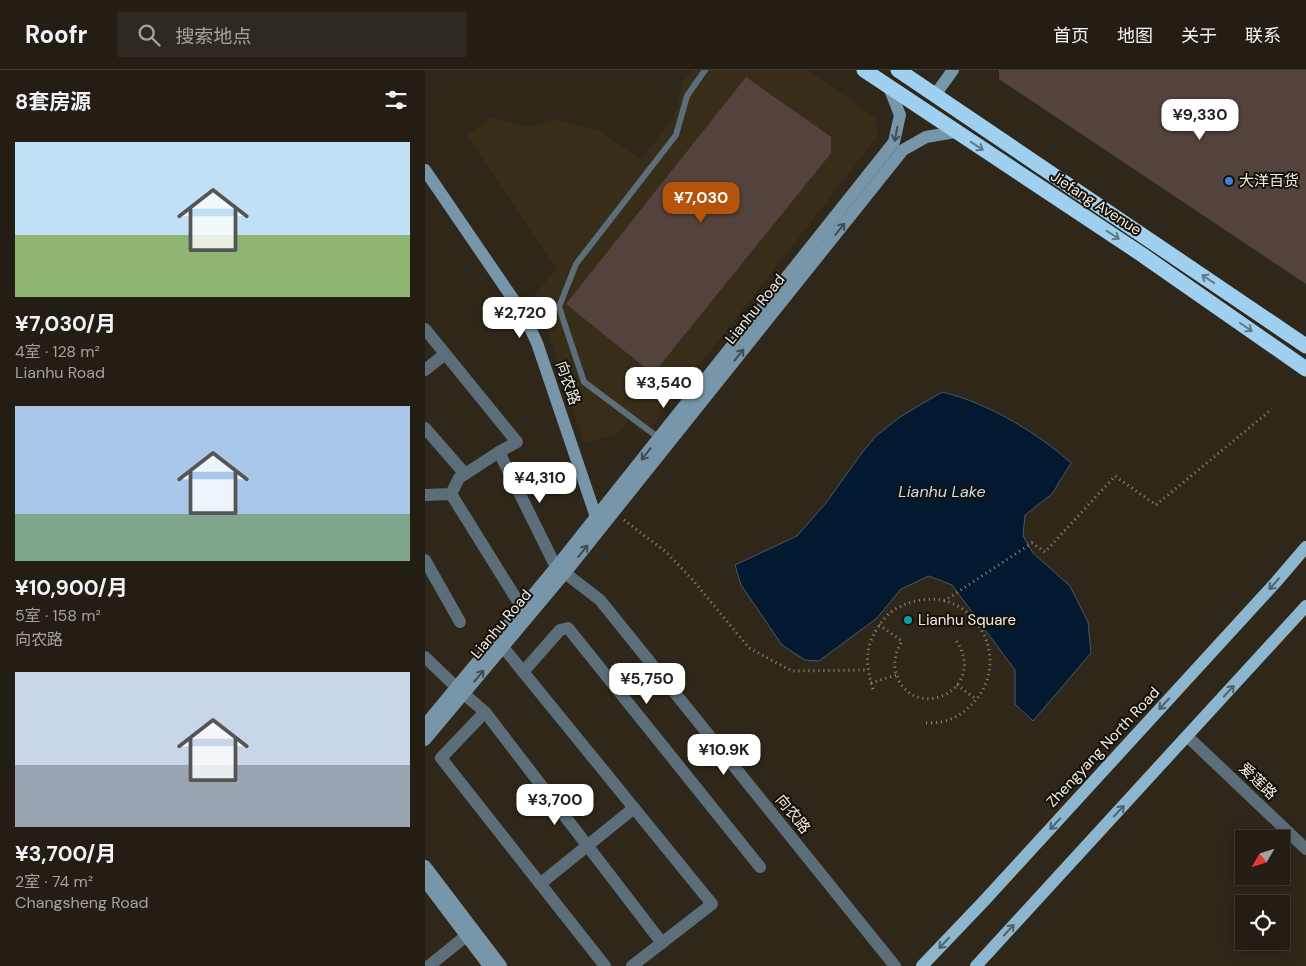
<!DOCTYPE html>
<html lang="zh">
<meta charset="utf-8">
<style>
body{margin:0;font-family:"DM Sans","Noto Sans SC",sans-serif;background:#2f2a21;color:#f1f3f6;height:100vh;display:flex;flex-direction:column;font-size:19px;white-space:nowrap}
*{box-sizing:border-box;margin:0}
p{font-size:16px;color:#a3a2a0}
.icon{flex:none;width:28px;height:28px;fill:none;stroke:currentColor;stroke-width:2;stroke-linecap:round;stroke-linejoin:round}
.map{position:relative;flex:1;overflow:hidden}
.details{display:flex;flex-direction:column;background:#231d13;width:425px}
.details>*{flex:none}
.needle{width:32px;rotate:231deg}
.buttons{position:absolute;left:810px;top:760px;display:grid;gap:10px}
.buttons a{display:grid;place-items:center;width:55px;height:55px;border-radius:0px;background:#231d13;box-shadow:0 2px 12px #0003,0 0 0 1px #403b33;font-size:25px}
.price{position:absolute;translate:-50% -42px;padding:0 11px;border-radius:10px;background:#fff;color:#222;font-size:16px;line-height:32px;filter:drop-shadow(0 1px 2px #0008)}
.price::after{content:'';position:absolute;left:50%;top:30px;width:15px;height:11px;margin-left:-8px;background:inherit;clip-path:polygon(0 0,100% 0,50% 100%)}
.price.current{background:#b45309;color:#fff}
ul{padding:0;list-style:none}
li{display:grid;align-content:center;gap:10px;height:265px;padding:0 15px}
li span{display:grid;place-items:center;height:155px;border-radius:0px;color:#555}
li>.icon{margin-inline-start:auto}
span .icon{width:90px;height:90px;fill:#fffc;stroke-width:1}
li b{font-size:21px}
h2{display:flex;justify-content:space-between;align-items:center;height:60px;padding:0 15px;font-size:21px}
header{display:flex;align-items:center;gap:30px;box-sizing:border-box;height:70px;padding:0 25px;background:#231d13;border-bottom:1px solid #403b33}
header strong{font-size:24px}
nav{display:flex;gap:28px;margin-inline-start:auto;font-size:18px}
.search{width:350px;height:45px;background:#2f2a21;display:flex;align-items:center;gap:12px;box-sizing:border-box;padding:0 18px;border-radius:0px;color:#a3a2a0;font-size:19px}
main{display:flex;flex:1;min-height:0}
.map>svg:first-child{display:block}
.built{fill:#382d19}
.water{fill:#02192f;stroke:#4a5966}
.building{fill:#54433c}
.lines{fill:none;stroke-linecap:round;stroke-linejoin:round}
.path{stroke:#938d81;stroke-width:3;stroke-dasharray:1 4;stroke-linecap:butt}
.lane{stroke:#5b6e7a;stroke-width:6}
.street{stroke:#5b6e7a;stroke-width:12}
.secondary{stroke:#7796a9;stroke-width:12}
.primary{stroke:#8cb5ce;stroke-width:12}
.highway{stroke:#9fd0ef;stroke-width:15}
.oneway{stroke:#414c52}
.oneway2{stroke:#607a88}
.oneway3{stroke:#50626c}
.shop-dot{fill:#3f7fe0;stroke:#14100a;stroke-width:2}
.culture-dot{fill:#0f9aa8;stroke:#14100a;stroke-width:2}
.labels{text-anchor:middle;stroke-width:4;stroke-linejoin:round;paint-order:stroke}
.poi-label{font-size:15px;fill:#f3eee5;stroke:#14100a;text-anchor:start}
.street-label{font-size:15px;fill:#f3eee5;stroke:#14100a}
.water-label{font-size:16px;font-style:italic;fill:#c7ddf3;stroke:#14100a}
</style>
<header>
<strong>Roofr</strong>
<div class="search"><svg class="icon" aria-label="search" viewBox="0 0 24 24"><circle cx="10" cy="10" r="6"/><path d="M15 15l6 6"/></svg>搜索地点</div>
<nav><a>首页</a><a>地图</a><a>关于</a><a>联系</a></nav>
</header>
<main>
<section class="details">
<h2>8套房源<svg class="icon" aria-label="filters" viewBox="0 0 24 24"><path d="M4 7h16M4 17h16"/><circle cx="9" cy="7" r="2"/><circle cx="15" cy="17" r="2"/></svg></h2>
<ul>
<li><span style="background:linear-gradient(#bfe0f5 60%,#8fb573 0)"><svg class="icon" aria-label="home" viewBox="0 0 24 24"><path d="M3 11l9-7 9 7M6 9v11h12V9"/></svg></span><div><b>¥7,030/月</b><p>4室 · 128 m²</p><p>Lianhu Road</p></div></li>
<li><span style="background:linear-gradient(#a9c7e8 70%,#7fa58c 0)"><svg class="icon" aria-label="home" viewBox="0 0 24 24"><path d="M3 11l9-7 9 7M6 9v11h12V9"/></svg></span><div><b>¥10,900/月</b><p>5室 · 158 m²</p><p>向农路</p></div></li>
<li><span style="background:linear-gradient(#c9d6e8 60%,#9aa5b1 0)"><svg class="icon" aria-label="home" viewBox="0 0 24 24"><path d="M3 11l9-7 9 7M6 9v11h12V9"/></svg></span><div><b>¥3,700/月</b><p>2室 · 74 m²</p><p>Changsheng Road</p></div></li>
</ul>
</section>
<div class="map">
<svg width="881" height="896" viewBox="0 0 881 896">
<rect width="100%" height="100%" fill="#2f2719"/>
<!-- built -->
<path class="built" d="M267 0H383L451 48 453 66 220 365 203 351 192 364 159 373 110 224 132 199 42 66 65 48 105 57 128 49 174 61 216 89 249 47 257 13Z"/>
<!-- water -->
<path class="water" d="M517 322C561 332 613 363 646 393L627 424 600 445 598 466 608 483 645 516 663 552 666 583 608 651 590 634V600L527 515 504 506 476 519 452 548 394 591 380 590 357 575 316 515 310 495 372 466 401 433 436 384 451 366 475 347Z"/>
<!-- building -->
<g class="building">
<path d="M574 0H881V214L574 9Z"/>
<path d="M321 7 406 67V83L228 304 141 234Z"/>
</g>
<g class="lines">
<!-- path -->
<g class="path">
<path d="M199 450 241 482 267 509 324 578 367 601 442 600"/>
<path d="M519 531 607 473 620 482 690 406 731 435 847 339"/>
<path d="M454 555 477 571C469 585 467 597 474 611 496 651 564 617 530 569"/>
<path d="M446 613 471 605"/>
<path d="M532 615 552 630"/>
<path d="M448 619C439 591 440 572 459 549 467 539 479 534 491 531 552 516 592 596 543 638 536 645 526 650 516 652 510 653 503 653 497 653"/>
</g>
<!-- lane -->
<g class="lane">
<path d="M99 245 134 237"/>
<path d="M234 368 159 312 134 237 151 194 251 65 262 26 280 0"/>
</g>
<!-- street -->
<g class="street">
<path d="M0 259 92 372 74 382 34 408 26 424 0 425"/>
<path d="M0 300 20 284"/>
<path d="M0 358 40 404"/>
<path d="M74 382 131 497"/>
<path d="M26 424 97 538"/>
<path d="M0 490 35 552"/>
<path d="M140 503 175 530 470 896"/>
<path d="M78 577 287 834 207 896"/>
<path d="M0 587 31 617"/>
<path d="M98 602 135 560 143 558 335 797"/>
<path d="M39 624 60 642 237 873"/>
<path d="M60 642 16 688 180 896"/>
<path d="M762 666 881 779"/>
<path d="M115 814 209 738"/>
<path d="M4 896 41 866"/>
</g>
<!-- secondary -->
<g class="secondary">
<path d="M510 25 528 0"/>
<path d="M0 100 99 245 112 273 171 447"/>
<path d="M0 655 131 497 469 72 475 45 464 17"/>
<path d="M0 670 140 503 478 80 501 67 530 62"/>
<path d="M0 796 76 896"/>
<path d="M0 811 64 896"/>
</g>
<!-- primary -->
<g class="primary">
<path d="M497 896 559 831 851 512 881 477"/>
<path d="M551 896 881 536"/>
</g>
<!-- highway -->
<g class="highway">
<path d="M439 0 716 184 881 299"/>
<path d="M473 0 881 276"/>
</g>
</g>
<!-- one-way arrows -->
<defs><path id="oneway-shaft" d="M-6 0H5M1.5-3L5.5 0L1.5 3" fill="none" stroke-width="1.6" stroke-linecap="round" stroke-linejoin="round" transform="scale(1.25)"/></defs>
<g class="oneway">
<use href="#oneway-shaft" transform="translate(471 64) rotate(101)"/>
<use href="#oneway-shaft" transform="translate(415 159) rotate(-51)"/>
<use href="#oneway-shaft" transform="translate(314 285) rotate(-51)"/>
<use href="#oneway-shaft" transform="translate(221 384) rotate(128)"/>
<use href="#oneway-shaft" transform="translate(158 481) rotate(-51)"/>
<use href="#oneway-shaft" transform="translate(54 606) rotate(-50)"/>
</g>
<g class="oneway2">
<use href="#oneway-shaft" transform="translate(552 76) rotate(33)"/>
<use href="#oneway-shaft" transform="translate(688 165) rotate(33)"/>
<use href="#oneway-shaft" transform="translate(783 209) rotate(-146)"/>
<use href="#oneway-shaft" transform="translate(821 257) rotate(35)"/>
</g>
<g class="oneway3">
<use href="#oneway-shaft" transform="translate(849 514) rotate(132)"/>
<use href="#oneway-shaft" transform="translate(804 621) rotate(-47)"/>
<use href="#oneway-shaft" transform="translate(739 634) rotate(133)"/>
<use href="#oneway-shaft" transform="translate(694 741) rotate(-47)"/>
<use href="#oneway-shaft" transform="translate(630 754) rotate(133)"/>
<use href="#oneway-shaft" transform="translate(584 860) rotate(-47)"/>
<use href="#oneway-shaft" transform="translate(519 873) rotate(134)"/>
</g>
<!-- markers -->
<circle class="shop-dot" cx="804" cy="111" r="5"/>
<circle class="culture-dot" cx="483" cy="550" r="5"/>
<g class="labels">
<!-- poi labels -->
<g class="poi-label">
<text x="814" y="116">大洋百货</text>
<text x="493" y="555">Lianhu Square</text>
</g>
<!-- street labels -->
<g class="street-label">
<text transform="translate(671 133) rotate(33)" y="5">Jiefang Avenue</text>
<text transform="translate(330 239) rotate(-51)" y="5">Lianhu Road</text>
<text transform="translate(143 313) rotate(71)" y="5">向农路</text>
<text transform="translate(76 554) rotate(-50)" y="5">Lianhu Road</text>
<text transform="translate(678 677) rotate(-47)" y="5">Zhengyang North Road</text>
<text transform="translate(833 711) rotate(44)" y="5">爱莲路</text>
<text transform="translate(368 744) rotate(51)" y="5">向农路</text>
</g>
<!-- water labels -->
<g class="water-label">
<text x="517" y="427">Lianhu Lake</text>
</g>
</g>
</svg>
<div class="buttons">
<a><svg class="needle" viewBox="-14 -14 28 28"><path d="M0-13l5 13h-10z" fill="#e53935"/><path d="M0 13l5-13h-10z" fill="#a3a2a0"/></svg></a>
<a><svg class="icon" aria-label="locate" viewBox="0 0 24 24"><circle cx="12" cy="12" r="6"/><path d="M12 2v4M12 18v4M2 12h4M18 12h4"/></svg></a>
</div>
<b class="price" style="left:775px;top:71px">¥9,330</b>
<b class="price current" style="left:276px;top:154px">¥7,030</b>
<b class="price" style="left:95px;top:269px">¥2,720</b>
<b class="price" style="left:239px;top:339px">¥3,540</b>
<b class="price" style="left:115px;top:434px">¥4,310</b>
<b class="price" style="left:222px;top:635px">¥5,750</b>
<b class="price" style="left:299px;top:706px">¥10.9K</b>
<b class="price" style="left:130px;top:756px">¥3,700</b>
</div>
</main>
